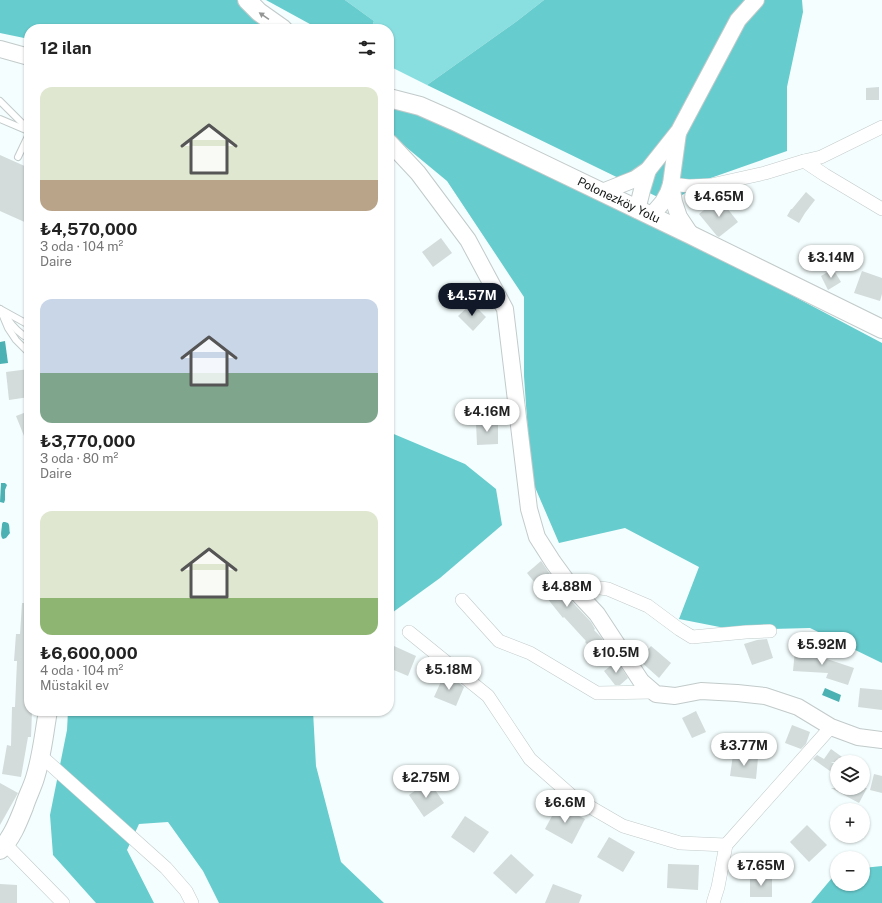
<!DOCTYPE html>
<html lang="tr">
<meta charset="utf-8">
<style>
body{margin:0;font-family:"Public Sans",sans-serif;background:#f6f6f6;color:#222;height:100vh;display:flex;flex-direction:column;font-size:15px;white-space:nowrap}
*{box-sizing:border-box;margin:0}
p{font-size:13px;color:#767676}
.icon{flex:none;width:22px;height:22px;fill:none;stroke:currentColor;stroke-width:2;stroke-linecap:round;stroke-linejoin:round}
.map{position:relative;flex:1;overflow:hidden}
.side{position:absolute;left:24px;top:24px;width:370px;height:692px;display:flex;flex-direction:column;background:#fff;border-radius:16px;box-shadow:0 1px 3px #0004}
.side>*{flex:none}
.tools{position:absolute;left:830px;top:755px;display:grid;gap:8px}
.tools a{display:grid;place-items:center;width:40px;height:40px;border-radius:50%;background:#fff;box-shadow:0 1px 3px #0004;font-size:20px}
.price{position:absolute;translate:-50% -34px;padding:0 9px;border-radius:14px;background:#fff;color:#222;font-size:13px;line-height:26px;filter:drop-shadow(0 1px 2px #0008)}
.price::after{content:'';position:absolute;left:50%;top:24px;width:12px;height:9px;margin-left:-6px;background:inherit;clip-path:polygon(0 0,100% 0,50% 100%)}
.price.active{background:#111827;color:#fff}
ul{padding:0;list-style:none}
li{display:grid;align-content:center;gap:8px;height:212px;padding:0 16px}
li span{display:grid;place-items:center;height:124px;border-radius:12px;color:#555}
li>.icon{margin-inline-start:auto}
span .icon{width:72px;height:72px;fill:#fffc;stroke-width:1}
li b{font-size:17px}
h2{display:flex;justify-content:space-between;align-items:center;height:48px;padding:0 16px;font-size:17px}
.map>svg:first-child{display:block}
.green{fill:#89dedf}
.forest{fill:#67ccce}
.water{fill:#4bb1b3}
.building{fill:#d3dbdb}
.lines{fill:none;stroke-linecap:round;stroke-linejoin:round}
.service-casing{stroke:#c2caca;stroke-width:8}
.minor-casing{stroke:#c2caca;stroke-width:14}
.tertiary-casing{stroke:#c2caca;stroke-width:18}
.secondary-casing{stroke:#c2caca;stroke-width:20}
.service{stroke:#fff;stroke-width:6}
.minor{stroke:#fff;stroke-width:13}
.tertiary{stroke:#fff;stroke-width:16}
.secondary{stroke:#fff;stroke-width:18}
.oneway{fill:#949696}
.labels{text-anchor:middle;stroke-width:3.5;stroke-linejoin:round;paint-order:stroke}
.street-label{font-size:12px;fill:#121515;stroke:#fff}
</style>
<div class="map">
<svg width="882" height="903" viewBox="0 0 882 903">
<rect width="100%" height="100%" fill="#f5fefe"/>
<!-- green -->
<path class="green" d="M345 0H544L517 21 427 85 389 66V29H371L374 21Z"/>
<!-- forest -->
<g class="forest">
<path d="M0 0H244L282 29H29V39L0 33Z"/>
<path d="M266 0H345L374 21 371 29H319Z"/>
<path d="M544 0H802L803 12 787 87V151L705 180 670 203 427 85 517 21Z"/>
<path d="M389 100 597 192 882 343V663L810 628 735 630 679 619 699 567 625 528 559 543 531 478 524 376V297L447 181 389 133Z"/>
<path d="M389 432 465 464 496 489 502 525 440 578 389 615Z"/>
<path d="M68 711H313L316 766 341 862 384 903H219L203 871 168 822 139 824 127 850 154 903H96L53 855 50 815 67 730Z"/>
<path d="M882 866V903H811L837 872V884H863V868Z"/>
</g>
<!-- water -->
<g class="water">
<path d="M5 341 8 363 0 364V342Z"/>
<path d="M1 483H5L7 485 5 490V500L4 503 0 502Z"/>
<path d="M3 522H5L8 523C10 525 9 530 10 533L6 538 3 539 2 538C0 534 2 529 2 524Z"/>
<path d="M825 688 841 695 839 702 822 695Z"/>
</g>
<!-- building -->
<g class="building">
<path d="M879 87V100H866V88Z"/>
<path d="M0 155 29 168V224L0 211Z"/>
<path d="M806 192 815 200 805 213 799 223 787 216 791 209H792Z"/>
<path d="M719 198 738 222 719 237 717 236 699 214Z"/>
<path d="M441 238 452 253 433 267 422 252Z"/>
<path d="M833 269 841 282 828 290 821 276Z"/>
<path d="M862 271 882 278V294L880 301 854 293Z"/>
<path d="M472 303 486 317 473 331 458 316Z"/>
<path d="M29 369V397L9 400 6 372Z"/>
<path d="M29 411V446H28L16 416Z"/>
<path d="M498 421V444L477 445 476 422Z"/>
<path d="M541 561 561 590 591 622 595 629 594 630 601 637 607 647 599 656 585 642 586 641 564 617 563 618 527 573Z"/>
<path d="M22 603H29V711H32L31 737H28L21 777 2 774 7 745 11 746 12 707H15L17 661H14L16 634H20Z"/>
<path d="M767 639 773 658 752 665 744 644 757 640Z"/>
<path d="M394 646 416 656 408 676 389 668V659Z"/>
<path d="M651 646 671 663 659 678 639 660Z"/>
<path d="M795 650 822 652 821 657 854 668 848 685 826 678 828 673 793 671Z"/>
<path d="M617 661 628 678 620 685H615L604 671Z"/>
<path d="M444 675 455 680 464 687 456 706 434 697Z"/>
<path d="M860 688 882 690V710L858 707Z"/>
<path d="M696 711 706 732 692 738 682 718Z"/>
<path d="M792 725 810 732 806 744 801 749 785 743Z"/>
<path d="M831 749 849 762H831L837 765V776L813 759 817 755 824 759Z"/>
<path d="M733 755 758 758 756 779 730 776Z"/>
<path d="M874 774 882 776V793L870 790Z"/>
<path d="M429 781 444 803 424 817 409 795Z"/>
<path d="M0 783 18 793 0 825Z"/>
<path d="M831 788H867L859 803Z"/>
<path d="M558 805 585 819 572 844 545 829Z"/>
<path d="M465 816 489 832 474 853 451 837Z"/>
<path d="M807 825 827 845 809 862 790 842Z"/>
<path d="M609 837 635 852 623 872 597 857Z"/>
<path d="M511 854 534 875 516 894 493 873Z"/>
<path d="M668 864 699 865 698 890 667 888Z"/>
<path d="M750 877 772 878V897H750Z"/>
<path d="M0 884 17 885V903H0Z"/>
<path d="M553 884 582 895 579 903H545Z"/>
</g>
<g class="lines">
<!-- service casing -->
<g class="service-casing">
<g id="service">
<path d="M0 101 29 130"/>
<path d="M0 119 26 130"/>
<path d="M18 157 29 134"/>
<path d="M0 309 8 328 16 340 29 353"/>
<path d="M0 309 29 325"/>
<path d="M7 318C13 327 20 334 29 339"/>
</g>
</g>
<!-- minor casing -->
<g class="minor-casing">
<g id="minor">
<path d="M804 161 825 175 882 209"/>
<path d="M671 184 689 186 711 185 765 173 804 161 821 157 882 127"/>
<path d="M569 584 608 589 648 606 679 629 692 637 746 632 770 631"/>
<path d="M462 600 499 641 530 653 597 693 653 692"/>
<path d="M409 632 488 696 530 759 573 797 623 826 680 843 726 845"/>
<path d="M41 756 166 868 186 891 192 903"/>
<path d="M6 845 63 903"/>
<path d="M713 903 718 887 726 845 831 727"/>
</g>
</g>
<!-- tertiary casing -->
<g class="tertiary-casing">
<g id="tertiary">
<path d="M0 49 29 57"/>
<path d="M389 142 418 173 468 240 505 309 529 509 537 537 553 562 569 584 597 614 641 681 656 694 675 696 701 691 737 693 765 696 798 707 831 727 858 737 882 740"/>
<path d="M671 184 674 202 679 217 691 235"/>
<path d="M602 192 635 179 648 170 679 131 738 20 756 0"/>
<path d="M637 210 642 190 648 170"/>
<path d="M651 216 663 202 668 193 671 184 678 133"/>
</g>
</g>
<!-- secondary casing -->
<g class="secondary-casing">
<g id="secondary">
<path d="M247 0 259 12 283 29"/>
<path id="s1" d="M389 98 420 106 454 121 691 235 882 329"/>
<path d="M0 850C12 838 18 822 24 807 27 797 32 788 35 778 42 756 44 733 48 711"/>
</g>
</g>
<!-- service -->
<use href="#service" class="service"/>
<!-- minor -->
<use href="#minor" class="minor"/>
<!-- tertiary -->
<use href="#tertiary" class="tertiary"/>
<!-- secondary -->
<use href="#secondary" class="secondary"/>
</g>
<!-- one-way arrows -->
<defs><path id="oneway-solid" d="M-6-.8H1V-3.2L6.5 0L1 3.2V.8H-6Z"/></defs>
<use class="oneway" href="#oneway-solid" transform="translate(264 16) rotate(-146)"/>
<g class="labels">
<!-- street labels -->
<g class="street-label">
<text dy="4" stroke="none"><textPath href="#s1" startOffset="252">Polonezköy Yolu</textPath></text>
</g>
</g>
</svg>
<div class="tools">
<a><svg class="icon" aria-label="layers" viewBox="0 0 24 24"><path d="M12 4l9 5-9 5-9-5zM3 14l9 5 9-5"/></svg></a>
<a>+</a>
<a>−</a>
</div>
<b class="price" style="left:719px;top:218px">₺4.65M</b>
<b class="price" style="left:831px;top:279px">₺3.14M</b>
<b class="price active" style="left:472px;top:317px">₺4.57M</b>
<b class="price" style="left:487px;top:433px">₺4.16M</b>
<b class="price" style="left:567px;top:608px">₺4.88M</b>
<b class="price" style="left:822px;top:666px">₺5.92M</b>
<b class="price" style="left:616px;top:674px">₺10.5M</b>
<b class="price" style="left:449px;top:691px">₺5.18M</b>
<b class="price" style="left:744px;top:767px">₺3.77M</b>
<b class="price" style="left:426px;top:799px">₺2.75M</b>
<b class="price" style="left:565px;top:824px">₺6.6M</b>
<b class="price" style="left:761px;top:887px">₺7.65M</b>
<section class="side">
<h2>12 ilan<svg class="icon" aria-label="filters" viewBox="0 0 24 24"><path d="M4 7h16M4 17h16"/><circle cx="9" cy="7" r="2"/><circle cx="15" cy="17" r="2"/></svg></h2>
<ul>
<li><span style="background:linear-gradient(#dfe7d0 75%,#b9a48a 0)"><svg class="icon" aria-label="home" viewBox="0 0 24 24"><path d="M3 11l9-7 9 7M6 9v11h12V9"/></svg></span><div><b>₺4,570,000</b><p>3 oda · 104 m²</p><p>Daire</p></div></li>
<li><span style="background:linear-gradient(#c9d6e8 60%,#7fa58c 0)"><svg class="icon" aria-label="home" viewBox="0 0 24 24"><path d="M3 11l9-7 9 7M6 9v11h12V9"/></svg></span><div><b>₺3,770,000</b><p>3 oda · 80 m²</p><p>Daire</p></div></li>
<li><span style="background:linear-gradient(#dfe7d0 70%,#8fb573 0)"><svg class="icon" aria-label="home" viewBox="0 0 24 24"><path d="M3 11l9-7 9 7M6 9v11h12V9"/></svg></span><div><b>₺6,600,000</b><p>4 oda · 104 m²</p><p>Müstakil ev</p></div></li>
</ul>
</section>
</div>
